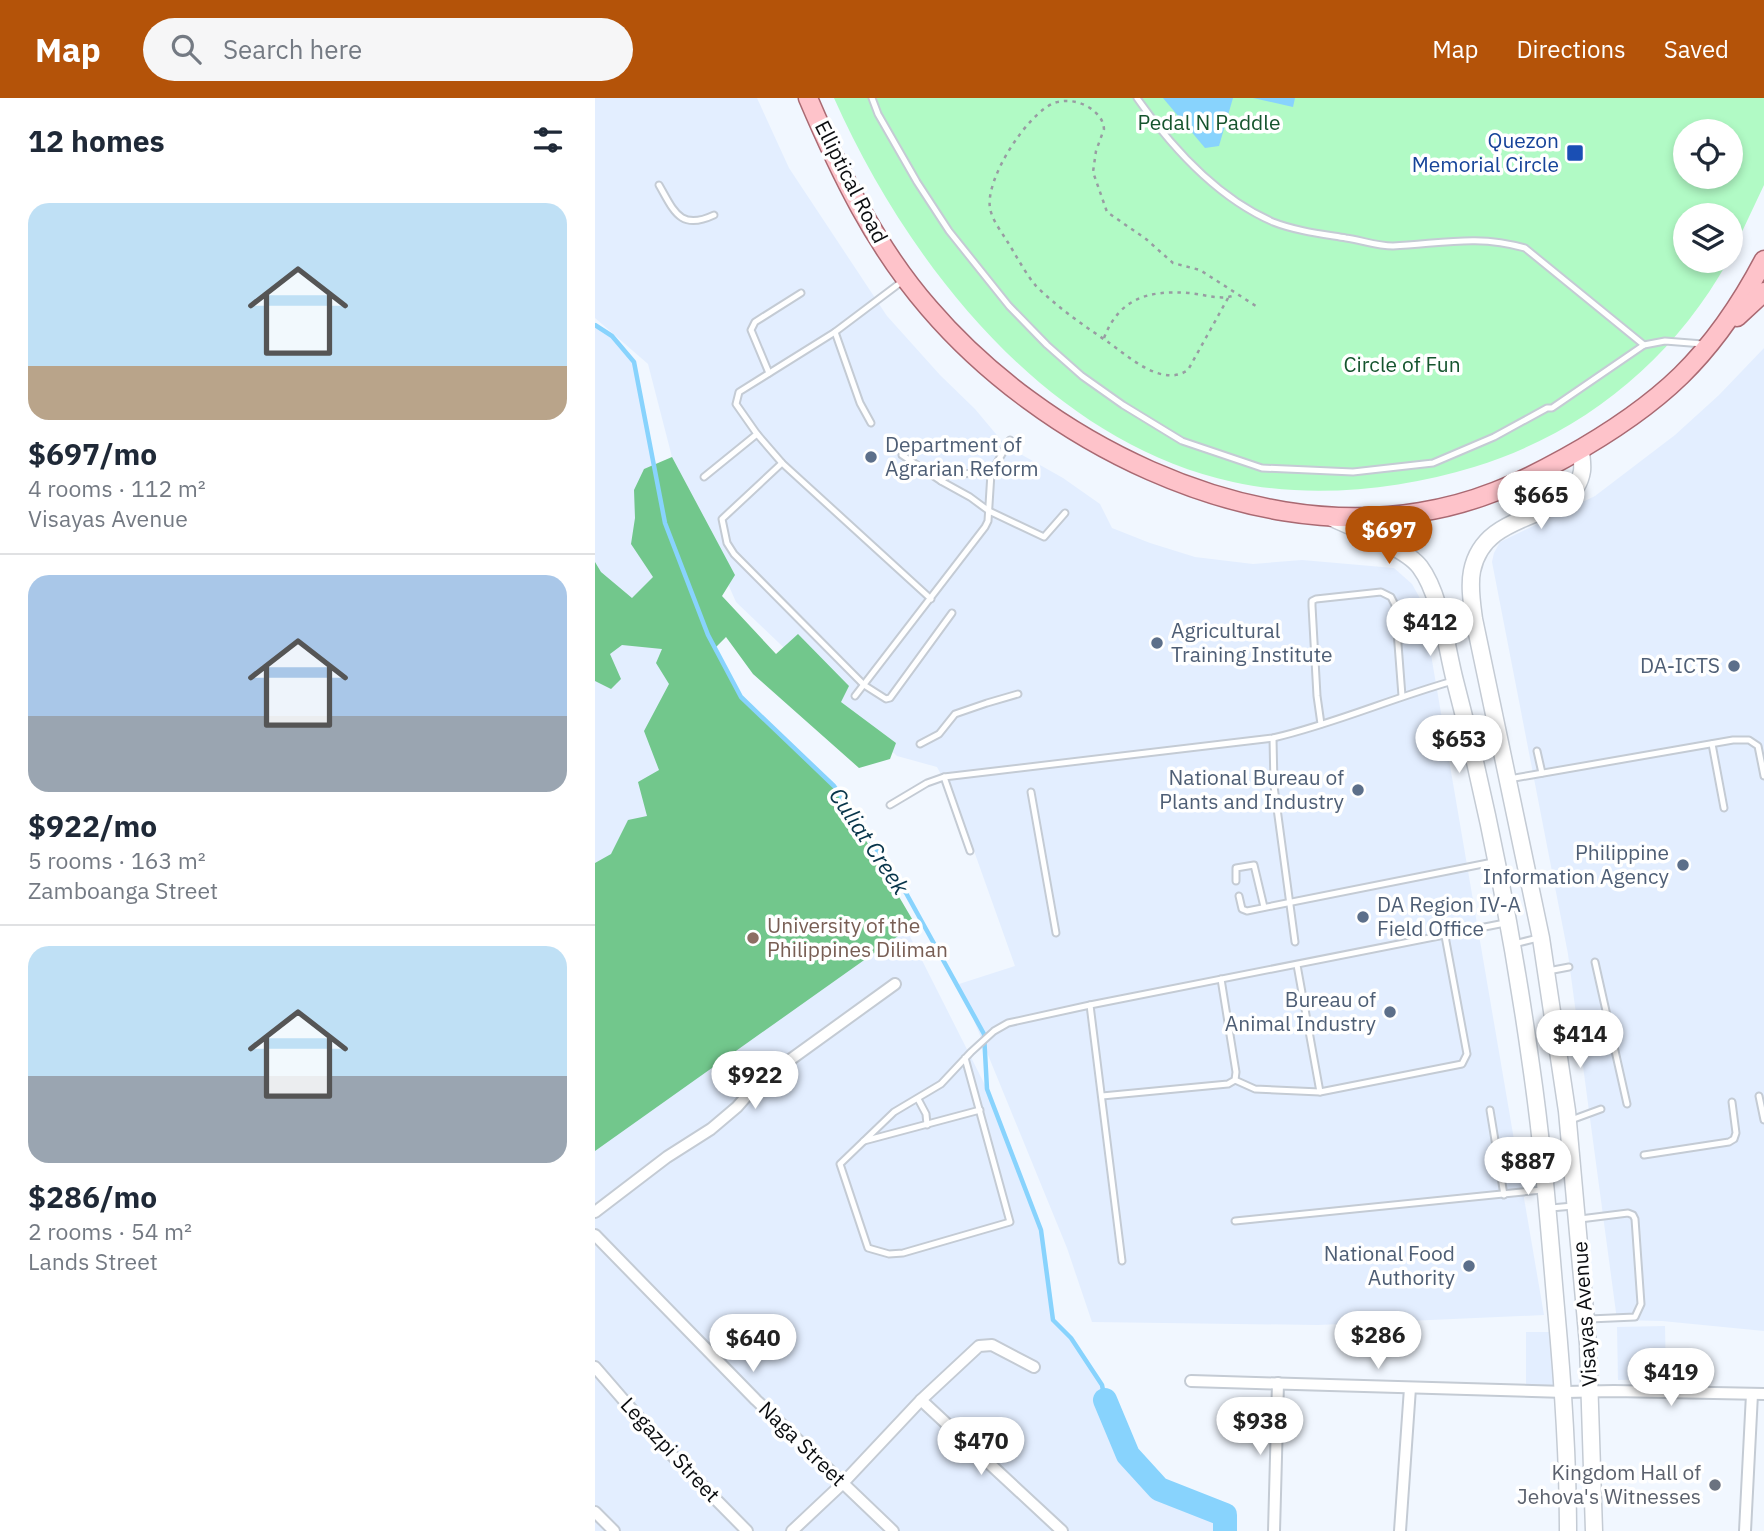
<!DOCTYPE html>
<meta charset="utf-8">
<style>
body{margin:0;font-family:"IBM Plex Sans",sans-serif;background:#f6f6f7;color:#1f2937;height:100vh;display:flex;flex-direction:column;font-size:26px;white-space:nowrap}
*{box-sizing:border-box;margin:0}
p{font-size:23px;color:#747a83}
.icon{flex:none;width:38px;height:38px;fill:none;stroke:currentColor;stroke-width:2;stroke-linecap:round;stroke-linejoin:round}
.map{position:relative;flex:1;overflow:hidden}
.panel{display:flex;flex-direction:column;background:#fff;width:595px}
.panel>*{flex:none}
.tools{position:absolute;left:1078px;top:21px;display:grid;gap:14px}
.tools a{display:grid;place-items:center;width:70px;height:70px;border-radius:50%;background:#fff;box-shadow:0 4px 10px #0003;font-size:35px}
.price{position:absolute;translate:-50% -60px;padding:0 16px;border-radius:24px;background:#fff;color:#222;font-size:23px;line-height:46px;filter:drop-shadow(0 2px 4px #0008)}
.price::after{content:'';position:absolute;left:50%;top:42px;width:21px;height:16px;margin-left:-10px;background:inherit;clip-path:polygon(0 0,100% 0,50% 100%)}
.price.on{background:#b45309;color:#fff}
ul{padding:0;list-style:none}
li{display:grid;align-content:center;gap:14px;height:371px;padding:0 28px}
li+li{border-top:2px solid #e0e1e3}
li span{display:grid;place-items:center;height:217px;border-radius:21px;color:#555}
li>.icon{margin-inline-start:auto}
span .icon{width:126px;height:126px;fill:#fffc;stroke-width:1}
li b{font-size:30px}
h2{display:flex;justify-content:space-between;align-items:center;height:84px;padding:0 28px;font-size:30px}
header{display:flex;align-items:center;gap:42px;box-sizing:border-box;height:98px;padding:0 35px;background:#b45309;color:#fff}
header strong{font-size:33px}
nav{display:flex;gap:38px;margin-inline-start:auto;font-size:24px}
.search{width:490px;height:63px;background:#f6f6f7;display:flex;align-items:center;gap:18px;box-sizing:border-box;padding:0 24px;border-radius:38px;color:#747a83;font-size:26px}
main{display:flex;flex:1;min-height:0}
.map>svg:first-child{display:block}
.built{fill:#e3eeff}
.green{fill:#b1fac5;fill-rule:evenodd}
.forest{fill:#72c78c}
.water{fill:#88d3fd}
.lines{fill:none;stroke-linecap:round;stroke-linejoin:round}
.stream{stroke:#88d3fd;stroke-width:4.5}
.river{stroke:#88d3fd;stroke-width:24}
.service-casing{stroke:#c4cbd4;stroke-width:9}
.minor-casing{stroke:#c4cbd4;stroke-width:14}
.secondary-casing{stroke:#c4cbd4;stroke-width:19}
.primary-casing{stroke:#a96972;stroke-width:21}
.path{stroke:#989ca2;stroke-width:2.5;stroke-dasharray:3.5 5;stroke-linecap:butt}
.service{stroke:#fff;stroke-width:5}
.minor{stroke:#fff;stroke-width:10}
.secondary{stroke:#fff;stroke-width:16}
.primary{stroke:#fec3ca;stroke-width:18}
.transit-dot{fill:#1a4fb4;stroke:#fff;stroke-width:2.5}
.service-dot{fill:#5c6f8a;stroke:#fff;stroke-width:2.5}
.education-dot{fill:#8d6e63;stroke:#fff;stroke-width:2.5}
.worship-dot{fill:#6b7280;stroke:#fff;stroke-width:2.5}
.labels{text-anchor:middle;stroke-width:7;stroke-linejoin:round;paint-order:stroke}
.park-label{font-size:21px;fill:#15542e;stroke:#fff}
.transit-label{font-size:21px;fill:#164399;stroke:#fff;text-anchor:end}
.street-label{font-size:21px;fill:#0b0d10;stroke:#fff}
.service-label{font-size:21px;fill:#4e5e75;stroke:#fff;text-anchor:end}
.education-label{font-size:21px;fill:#785e54;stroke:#fff;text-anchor:start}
.worship-label{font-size:21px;fill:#5b616d;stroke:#fff;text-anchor:end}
.water-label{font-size:23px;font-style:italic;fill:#08354a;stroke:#fff}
</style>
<header>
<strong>Map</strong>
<div class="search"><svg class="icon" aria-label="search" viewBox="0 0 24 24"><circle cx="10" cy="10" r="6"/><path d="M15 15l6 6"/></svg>Search here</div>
<nav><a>Map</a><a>Directions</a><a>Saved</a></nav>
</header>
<main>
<section class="panel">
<h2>12 homes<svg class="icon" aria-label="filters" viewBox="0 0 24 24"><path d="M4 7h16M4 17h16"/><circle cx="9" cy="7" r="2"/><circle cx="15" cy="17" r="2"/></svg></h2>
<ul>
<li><span style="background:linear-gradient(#bfe0f5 75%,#b9a48a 0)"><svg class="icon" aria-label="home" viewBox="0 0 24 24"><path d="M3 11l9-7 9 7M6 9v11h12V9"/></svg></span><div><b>$697/mo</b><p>4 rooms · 112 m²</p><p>Visayas Avenue</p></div></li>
<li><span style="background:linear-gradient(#a9c7e8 65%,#9aa5b1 0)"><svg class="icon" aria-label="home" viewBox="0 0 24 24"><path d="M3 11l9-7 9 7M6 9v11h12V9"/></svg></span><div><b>$922/mo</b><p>5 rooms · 163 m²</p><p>Zamboanga Street</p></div></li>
<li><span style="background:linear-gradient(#bfe0f5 60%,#9aa5b1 0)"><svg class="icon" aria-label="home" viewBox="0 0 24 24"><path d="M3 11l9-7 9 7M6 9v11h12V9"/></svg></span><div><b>$286/mo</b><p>2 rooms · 54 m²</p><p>Lands Street</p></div></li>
</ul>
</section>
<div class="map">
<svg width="1169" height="1433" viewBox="0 0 1169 1433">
<rect width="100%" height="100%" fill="#f1f7ff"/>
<!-- built -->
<g class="built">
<path d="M0 0H162L194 70 292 218 345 277 380 311 411 348 468 380 505 406 517 430 555 445 600 459 658 466 707 462 799 470 817 486 827 504 949 1217 723 1227 497 1224 472 1150 364 886 420 868 363 708 342 669 302 658 141 504 77 359 53 266 0 220Z"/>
<path d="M0 227 17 238 39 264 70 425 113 537 146 599 239 688 392 991 446 1132 458 1222 476 1240 507 1287 510 1302 533 1357 564 1391 630 1417V1433H0Z"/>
<path d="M1169 250V1233L1067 1223 1022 1222 973 856 897 464 899 455 905 444 1000 398 1080 337 1124 297Z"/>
<path d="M1070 1228 1071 1281 1023 1282 1022 1229Z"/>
<rect x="931" y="1234" width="27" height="54"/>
</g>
<!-- green -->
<path class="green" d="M239 0H1169V87L1136 157V117H1090V163H1133C1077 263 989 335 879 369 804 392 715 401 638 384 451 343 313 166 239 0ZM1090 33H1136V79H1090Z"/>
<!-- forest -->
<path class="forest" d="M77 359 140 477 127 498 181 556 203 536 254 588 246 604 301 645 295 661 264 670 158 576 131 539 120 550 146 599 239 688 320 826 0 1053V765L16 756 33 722 52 718 43 684 64 672 49 633 74 586 61 565 67 551 27 547 15 556 26 581 16 591 0 583V464L6 474 37 500 58 479 36 446 40 420 39 392 49 371Z"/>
<!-- water -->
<g class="water">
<path d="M568 0H638L624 48 610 50Z"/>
<path d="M658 0H700L698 9Z"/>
</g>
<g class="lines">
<!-- stream -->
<path class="stream" d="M0 227 17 238 39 264 70 425 113 537 146 599 239 688 311 795 389 936 392 991 446 1132 458 1222 476 1240 507 1287 510 1302"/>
<!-- river -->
<path class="river" d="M510 1302 533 1357 564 1391 630 1417V1433"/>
<!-- service casing -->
<g class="service-casing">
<g id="service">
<path d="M277 0 283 16 322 84 354 133 414 208 452 247 487 278 528 307 587 343 667 370 758 374 838 365 899 339 952 310H957L1049 247 1070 243 1108 246"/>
<path d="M542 0C577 50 621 99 678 124 701 133 727 136 751 140 766 142 782 148 798 148 845 146 881 136 930 150L1049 247"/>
<path d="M64 87C79 113 85 133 119 117"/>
<path d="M240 234 265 305 276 325"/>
<path d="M174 275 156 232 160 224 206 195"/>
<path d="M162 336 141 306 144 294 240 234 309 182"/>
<path d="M307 357 346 383"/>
<path d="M187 365 127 421 132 445 139 456 269 587 291 601 295 600 357 515"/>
<path d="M396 375 353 376 346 383 375 399 394 413 449 439 470 415"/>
<path d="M109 379 162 336 187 365 336 501"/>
<path d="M260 598 390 429 393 423 396 375 415 342"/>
<path d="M726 626 722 598 717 508V503L721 501 786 494 796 499 800 507 807 598"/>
<path d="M678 640 679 688 700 844"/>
<path d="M325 646 344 636 360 616 392 605 423 596"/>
<path d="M1117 646 1129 710"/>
<path d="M942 653 947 675"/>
<path d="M349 679 375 753"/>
<path d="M914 681 1138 642H1154L1163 648 1169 678"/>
<path d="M436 694 461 835"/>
<path d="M295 707 332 685 349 679 678 640C739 626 797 600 858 583"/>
<path d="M641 783V770L659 767 669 809"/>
<path d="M644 798 647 811 652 813 898 764"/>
<path d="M919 846 943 840"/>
<path d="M1000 864 1032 1006"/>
<path d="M702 867 725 994"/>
<path d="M953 873 974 869"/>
<path d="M495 907 527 1163"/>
<path d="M370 960 415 1124 308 1155 294 1156 273 1150 245 1066 299 1014 346 986 376 954 399 933 413 925 495 907 910 825"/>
<path d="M640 982 660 991 725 994 867 966 872 956 850 838"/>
<path d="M507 998 633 986 640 982 641 974 626 881"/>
<path d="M1164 998 1169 1022"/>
<path d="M323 1001 331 1016 332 1027"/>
<path d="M895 1012 909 1097"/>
<path d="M976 1022 1006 1011"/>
<path d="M269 1043 385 1012"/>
<path d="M1049 1057 1134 1044 1139 1041 1141 1035 1137 1004"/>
<path d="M956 1110 978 1108"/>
<path d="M985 1121 1033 1115 1038 1117 1040 1121 1046 1206 1040 1219 994 1221"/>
<path d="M640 1123 947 1092"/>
</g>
</g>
<!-- minor casing -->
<g class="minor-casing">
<g id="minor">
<path d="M0 1114 72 1059 116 1031 142 1009 163 985 300 886"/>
<path d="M0 1137 161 1302 298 1433"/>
<path d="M0 1269 71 1351 152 1433"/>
<path d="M596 1283 970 1294 1019 1293 1169 1296"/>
<path d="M326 1302 467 1433"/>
<path d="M0 1414 19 1433"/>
<path d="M197 1433 247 1386 326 1302 384 1248 397 1247 439 1269"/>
<path d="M679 1433 683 1285"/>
<path d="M805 1433 815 1290"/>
<path d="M1150 1433 1157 1296"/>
</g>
</g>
<!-- secondary casing -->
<g class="secondary-casing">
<g id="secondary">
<path d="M986 351C986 358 988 366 987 373 979 426 890 407 877 473 874 488 877 506 879 521L946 840 972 1013 993 1246 999 1433"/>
<path d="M735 419C758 430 811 450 825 469 846 497 851 549 860 583 893 709 918 838 936 967 948 1048 954 1129 961 1210 968 1286 973 1357 973 1433"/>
</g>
</g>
<!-- primary casing -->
<g class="primary-casing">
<g id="primary">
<path d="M213 0C245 75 280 148 334 210 447 342 648 444 825 414 878 406 923 386 970 360 1065 307 1118 259 1169 162"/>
<path d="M1142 219 1169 194"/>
</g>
</g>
<!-- path -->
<g class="path">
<path d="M633 200 593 272C567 290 533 258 513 244 488 227 462 209 441 188 430 175 421 157 412 143 406 133 397 122 395 110 390 81 432 16 459 5 471 1 484 3 495 10 503 16 508 21 509 31L501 53 498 74 512 114 551 141 578 165 605 172 664 210"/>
<path d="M509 240C524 201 552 192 593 195 610 196 624 203 641 197"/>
</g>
<!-- service -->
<use href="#service" class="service"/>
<!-- minor -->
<use href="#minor" class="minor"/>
<!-- secondary -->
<use href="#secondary" class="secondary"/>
<!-- primary -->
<use href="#primary" class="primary"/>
</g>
<!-- markers -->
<rect class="transit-dot" x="971" y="46" width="18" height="18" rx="3.5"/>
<g class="service-dot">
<circle cx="276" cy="359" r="7"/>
<circle cx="562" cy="545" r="7"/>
<circle cx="1139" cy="568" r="7"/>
<circle cx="763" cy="692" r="7"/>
<circle cx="1088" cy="767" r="7"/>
<circle cx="768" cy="819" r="7"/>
<circle cx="795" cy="914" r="7"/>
<circle cx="874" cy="1168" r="7"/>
</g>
<circle class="education-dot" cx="158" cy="840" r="7"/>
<circle class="worship-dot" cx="1120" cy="1387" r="7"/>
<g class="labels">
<!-- park labels -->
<g class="park-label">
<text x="614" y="32">Pedal N Paddle</text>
<text x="807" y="274">Circle of Fun</text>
</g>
<!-- transit labels -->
<g class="transit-label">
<text x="964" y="50">Quezon<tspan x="964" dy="24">Memorial Circle</tspan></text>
</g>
<!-- street labels -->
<g class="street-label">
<text transform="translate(256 84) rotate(63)" y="7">Elliptical Road</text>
<text transform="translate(990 1216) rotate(-94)" y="7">Visayas Avenue</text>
<text transform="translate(207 1346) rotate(44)" y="7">Naga Street</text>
<text transform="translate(75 1352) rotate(47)" y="7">Legazpi Street</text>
</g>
<!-- service labels -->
<g class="service-label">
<text x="290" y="354" text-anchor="start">Department of<tspan x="290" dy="24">Agrarian Reform</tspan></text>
<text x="576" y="540" text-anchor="start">Agricultural<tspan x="576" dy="24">Training Institute</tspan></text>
<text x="1125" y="575">DA-ICTS</text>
<text x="749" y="687">National Bureau of<tspan x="749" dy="24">Plants and Industry</tspan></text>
<text x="1074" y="762">Philippine<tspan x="1074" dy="24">Information Agency</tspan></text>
<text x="782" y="814" text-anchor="start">DA Region IV-A<tspan x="782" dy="24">Field Office</tspan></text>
<text x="781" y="909">Bureau of<tspan x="781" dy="24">Animal Industry</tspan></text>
<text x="860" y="1163">National Food<tspan x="860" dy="24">Authority</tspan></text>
</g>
<!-- education labels -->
<g class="education-label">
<text x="172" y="835">University of the<tspan x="172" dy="24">Philippines Diliman</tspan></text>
</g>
<!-- worship labels -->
<g class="worship-label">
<text x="1106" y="1382">Kingdom Hall of<tspan x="1106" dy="24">Jehova's Witnesses</tspan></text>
</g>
<!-- water labels -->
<g class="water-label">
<text transform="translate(274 743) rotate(56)" y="8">Culiat Creek</text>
</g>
</g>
</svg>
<div class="tools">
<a><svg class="icon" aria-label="locate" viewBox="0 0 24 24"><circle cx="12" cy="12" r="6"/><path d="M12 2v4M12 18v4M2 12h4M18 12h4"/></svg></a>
<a><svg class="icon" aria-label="layers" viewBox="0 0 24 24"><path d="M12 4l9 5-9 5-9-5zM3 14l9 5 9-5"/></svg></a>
</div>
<b class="price" style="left:946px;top:433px">$665</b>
<b class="price on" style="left:794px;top:468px">$697</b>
<b class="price" style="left:835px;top:560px">$412</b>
<b class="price" style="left:864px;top:677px">$653</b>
<b class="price" style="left:985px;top:972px">$414</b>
<b class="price" style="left:160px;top:1013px">$922</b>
<b class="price" style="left:933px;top:1099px">$887</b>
<b class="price" style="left:783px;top:1273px">$286</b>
<b class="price" style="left:158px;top:1276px">$640</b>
<b class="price" style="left:1076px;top:1310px">$419</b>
<b class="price" style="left:665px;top:1359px">$938</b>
<b class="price" style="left:386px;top:1379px">$470</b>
</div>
</main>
